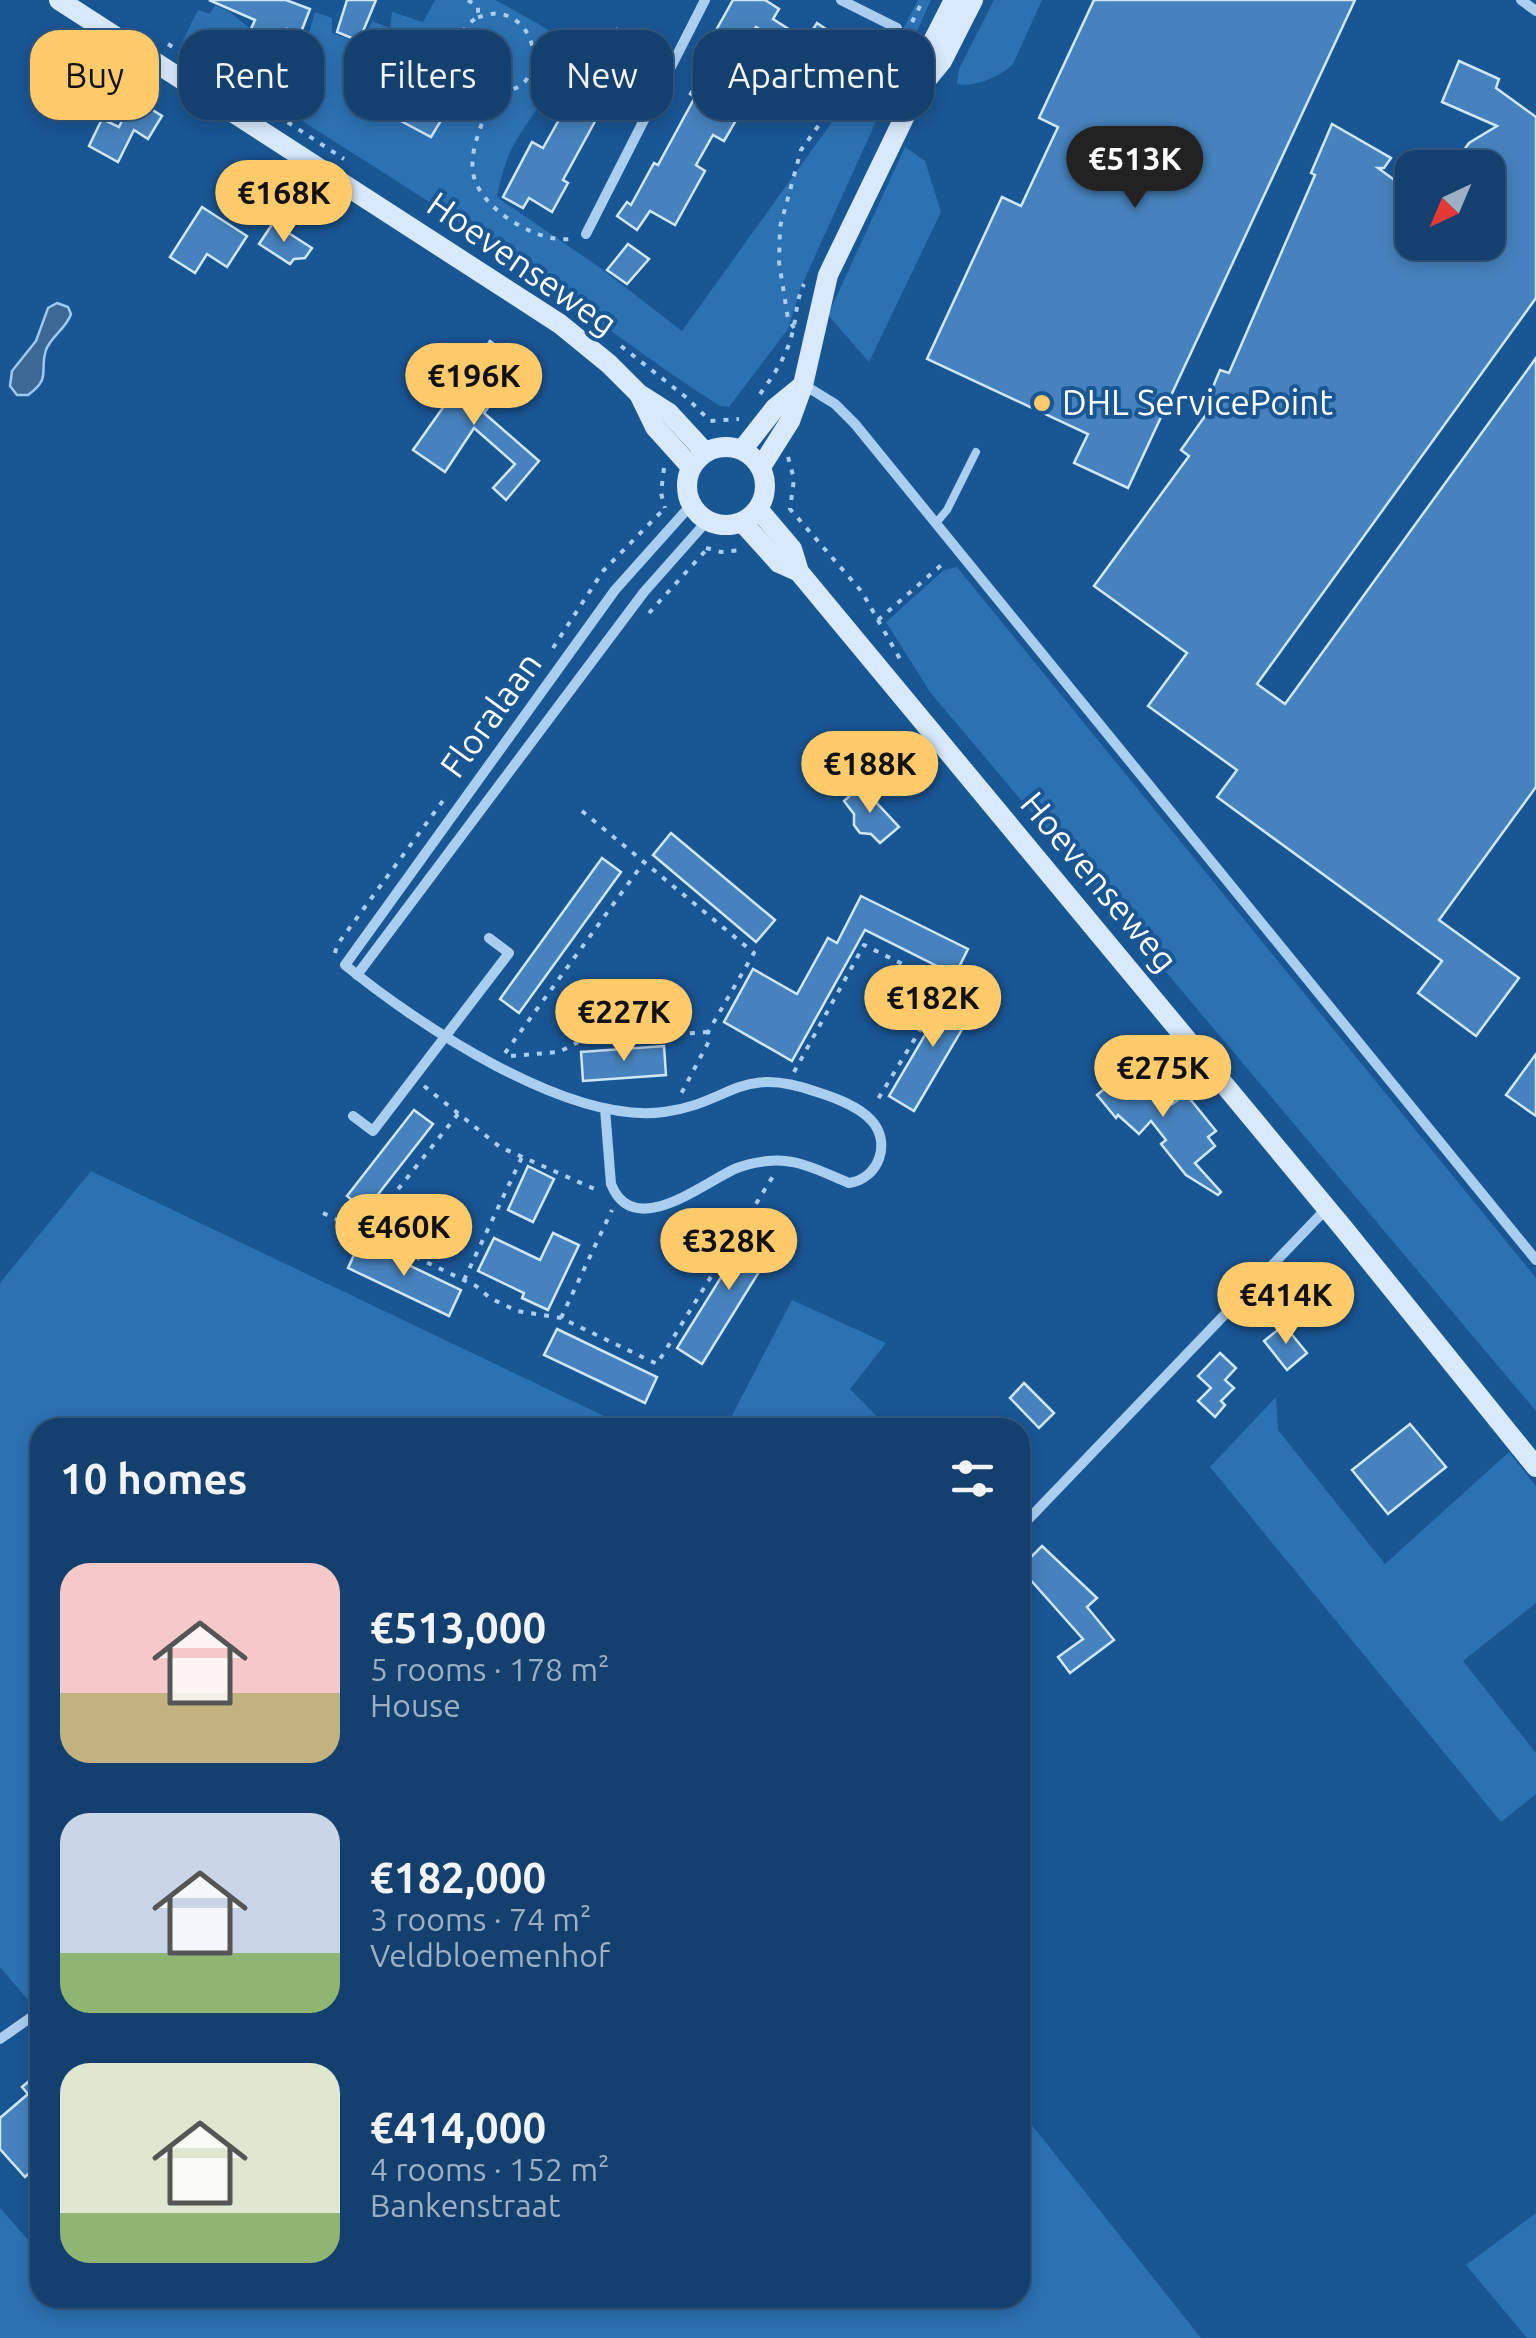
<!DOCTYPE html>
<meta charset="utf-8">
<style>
body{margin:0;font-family:Ubuntu,sans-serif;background:#204b77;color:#f1f3f6;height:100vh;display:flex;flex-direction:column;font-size:38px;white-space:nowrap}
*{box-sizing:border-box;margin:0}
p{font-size:32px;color:#9dafc3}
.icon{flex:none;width:55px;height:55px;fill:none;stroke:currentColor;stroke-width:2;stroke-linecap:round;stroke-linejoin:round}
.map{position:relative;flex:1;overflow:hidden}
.sheet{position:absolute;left:30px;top:1418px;width:1000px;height:890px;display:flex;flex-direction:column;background:#13406f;border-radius:30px;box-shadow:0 5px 15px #0003,0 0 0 2px #325982}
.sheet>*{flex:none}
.guide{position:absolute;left:30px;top:30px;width:1000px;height:90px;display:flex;gap:20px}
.needle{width:65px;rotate:224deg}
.fabs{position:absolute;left:1395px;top:150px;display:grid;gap:20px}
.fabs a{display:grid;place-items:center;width:110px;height:110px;border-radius:20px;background:#13406f;box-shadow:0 5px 15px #0003,0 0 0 2px #325982;font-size:50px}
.price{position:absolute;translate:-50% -85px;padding:0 22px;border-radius:35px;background:#ffca69;color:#111;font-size:32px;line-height:65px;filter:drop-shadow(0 2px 5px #0008)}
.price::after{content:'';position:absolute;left:50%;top:60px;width:30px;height:22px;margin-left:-15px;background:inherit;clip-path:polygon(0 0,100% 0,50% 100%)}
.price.on{background:#222;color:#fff}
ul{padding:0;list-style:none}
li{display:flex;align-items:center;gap:30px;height:250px;padding:0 30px}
li span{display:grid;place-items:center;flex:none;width:280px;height:200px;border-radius:30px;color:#555}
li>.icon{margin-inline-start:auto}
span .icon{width:120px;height:120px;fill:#fffc;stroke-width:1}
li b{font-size:42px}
h2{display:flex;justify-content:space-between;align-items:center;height:120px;padding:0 30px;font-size:42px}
.tag{padding:0 35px;border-radius:30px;background:#13406f;box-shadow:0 5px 15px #0003,0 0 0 2px #325982;font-size:35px;line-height:90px}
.tag.on{background:#ffca69;color:#111}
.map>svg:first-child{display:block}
.green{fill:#2c71b2}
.water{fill:#3b6894;stroke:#9ccaf2;stroke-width:2.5}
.building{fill:#4682bd;stroke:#d0e7fb;stroke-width:2.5}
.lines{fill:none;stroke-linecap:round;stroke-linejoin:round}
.path{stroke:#aacef0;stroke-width:4;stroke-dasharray:5 8;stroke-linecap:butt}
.lane{stroke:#aacef0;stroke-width:8}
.street{stroke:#aacef0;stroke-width:10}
.secondary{stroke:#d8e9fb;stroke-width:20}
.poi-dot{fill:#ffca69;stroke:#195694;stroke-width:4}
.labels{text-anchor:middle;stroke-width:8;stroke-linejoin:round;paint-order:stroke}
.street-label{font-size:35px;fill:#fff;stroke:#195694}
.poi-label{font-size:35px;fill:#fff;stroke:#195694;text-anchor:start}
</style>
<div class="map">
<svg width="1536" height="2338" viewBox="0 0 1536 2338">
<rect width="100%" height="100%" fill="#195694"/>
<!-- green -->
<g class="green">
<path d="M435 0H496L568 41C562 58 557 77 548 92 521 135 507 144 497 197L599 267 682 331 832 122 890 54 918 0H931L801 287 788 329 729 407 720 406C636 353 559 290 477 234 380 168 279 108 181 44L198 10 210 14 215 5 230 12 259 36 251 58 289 74 303 54 315 12 332 18V33L362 44 372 21 390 28 392 12 423 22Z"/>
<path d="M994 0H1042L1013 64C1001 76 974 88 957 84L959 69Z"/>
<path d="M905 147 925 161 941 212 869 362 828 315Z"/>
<path d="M957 567 1536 1278V1411L930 692 886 622 944 570Z"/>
<path d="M91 1171 627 1427 40 1428V1990L28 2000 0 1967V1283Z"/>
<path d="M792 1300 886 1343 850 1389 887 1427H726Z"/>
<path d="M1276 1397 1278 1430 1385 1564 1509 1452 1536 1486V1603L1463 1661 1536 1753V1794L1501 1822 1210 1467Z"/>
<path d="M1020 2110 1201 2338H0V2208L31 2243 40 2236V2298H1020Z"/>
<path d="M1536 2213V2338H1527L1466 2265Z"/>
</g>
<!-- water -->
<path class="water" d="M57 303 68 307 71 314C66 329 51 336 46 350 39 371 52 378 28 395H17L10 386 12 371 36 341 48 308Z"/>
<!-- building -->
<g class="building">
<path d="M209 0H286L310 9 300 35 287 29 283 39 275 36 274 40 251 29 255 20Z"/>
<path d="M347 0H376L359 41 337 32Z"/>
<path d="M733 0H765L779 9 773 19 806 40 817 23 847 43 826 75 788 52 791 47 756 27 738 59 769 75 760 91 737 79 718 113 735 122 724 141 713 135 696 165 705 171 675 225 650 211 637 230 617 216 627 202 631 205 654 163 658 165 695 97 690 94 717 45 710 41Z"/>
<path d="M1094 0H1355L1128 488 1074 463 1088 434 927 359 1002 197 1021 206 1058 127 1039 118Z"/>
<path d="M617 29 650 47 634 75 629 72 603 119 598 116 563 180 568 183 552 212 529 198 523 208 503 197 532 142 543 148 560 118 554 114 563 98 571 103 594 55 601 59Z"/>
<path d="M73 58 107 80 90 106 56 84Z"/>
<path d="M1459 61 1499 79 1496 88 1536 117V298L1257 684 1285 704 1536 358V787L1439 920 1519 978 1476 1036 1418 993 1442 961 1217 797 1237 770 1148 706 1187 653 1094 586 1189 456 1181 450 1210 409 1205 406 1220 370 1229 373 1315 175 1311 173 1332 124 1391 158 1384 168H1378L1412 193V242H1488V168H1451L1469 143 1497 126 1442 102Z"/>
<path d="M419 92 448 109 431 137 401 121Z"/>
<path d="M140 102 162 116 148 139 134 130 118 162 89 146 102 119 119 127 125 114 130 117Z"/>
<path d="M202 207 247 236 227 267 207 254 195 273 170 257Z"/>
<path d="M273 223 312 248 305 258 294 259 290 264 259 244Z"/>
<path d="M628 244 649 259 627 284 607 270Z"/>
<path d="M490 341 503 351 471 393 490 405 484 413 539 461 506 500 493 488 515 464 474 428 445 472 413 450Z"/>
<path d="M861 786 899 827 880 843 871 834 860 833 854 825V814L844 801Z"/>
<path d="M671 833 775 920 756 942 653 855Z"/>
<path d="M602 858 621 872 519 1013 500 999Z"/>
<path d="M861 896 968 949 955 975 865 930 792 1061 724 1022 753 969 797 994 828 938 837 943Z"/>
<path d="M952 989 977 1004 914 1111 889 1096Z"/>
<path d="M664 1046 666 1075 583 1081 581 1052Z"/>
<path d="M1536 1054V1116L1506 1095Z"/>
<path d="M1136 1062 1172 1104 1186 1094 1216 1131 1208 1137 1215 1146 1195 1163 1221 1192 1218 1195 1186 1175 1161 1144 1166 1140 1151 1121 1139 1134 1118 1115 1116 1118 1097 1095Z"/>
<path d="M414 1110 433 1124 365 1211 347 1196Z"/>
<path d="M528 1166 554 1179 533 1222 508 1210Z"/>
<path d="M756 1221 778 1235V1241L702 1364 677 1348Z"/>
<path d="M553 1233 579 1245 548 1310 522 1298 524 1293 478 1271 494 1238 540 1260Z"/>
<path d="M360 1242 461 1290 449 1316 348 1268Z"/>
<path d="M1284 1325 1307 1353 1287 1370 1264 1341Z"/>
<path d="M557 1329 657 1377 645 1403 544 1355Z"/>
<path d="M1220 1353 1236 1368 1225 1380 1234 1388 1221 1401 1225 1405 1215 1417 1198 1401 1211 1388 1198 1376Z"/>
<path d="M1024 1383 1054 1413 1039 1428 1010 1398Z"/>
<path d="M1410 1424 1446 1467 1388 1514 1352 1470Z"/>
<path d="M1042 1546 1097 1598 1087 1607 1114 1640 1070 1673 1058 1657 1083 1639 1020 1568Z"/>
<path d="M40 2072V2164L25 2177 0 2149V2118L28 2094 22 2087Z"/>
</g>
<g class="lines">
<!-- path -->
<g class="path">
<path d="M468 0 478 7V17C460 28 458 42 459 62L475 81 494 90C487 115 469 146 473 172 477 208 542 247 575 238"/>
<path d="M478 17C484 16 495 12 501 14 545 23 546 99 494 90"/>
<path d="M912 22 923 0"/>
<path d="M168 44 344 159"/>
<path d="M794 328 788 319 779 262 780 227 801 150 819 125 878 78 900 44"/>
<path d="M621 346 687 398 710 421 739 419"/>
<path d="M760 394C774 375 788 354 793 330 797 314 796 300 804 284"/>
<path d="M788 457 794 479 790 509 862 592 900 659"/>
<path d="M664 468 661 493 665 508"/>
<path d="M706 548 721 552 741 550"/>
<path d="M649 613 707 549"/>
<path d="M878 620 946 561"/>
<path d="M553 648 603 571 665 508"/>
<path d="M582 811 644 862"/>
<path d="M335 953 337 945 445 798"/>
<path d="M505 1053 644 862 754 953 708 1032 709 1041 681 1094"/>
<path d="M511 1056 559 1052 580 1041 708 1032"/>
<path d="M794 1072 864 945 947 986 875 1104"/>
<path d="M424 1086 500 1147 599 1191"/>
<path d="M458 1114 364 1232 476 1286 490 1298 517 1311 561 1318 657 1364 775 1173"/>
<path d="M323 1213 364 1232"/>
<path d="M464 1280 522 1157"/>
<path d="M561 1318 612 1210"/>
</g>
<!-- lane -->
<path class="lane" d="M936 523 947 510 976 452"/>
<!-- street -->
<g class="street">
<path d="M841 0 897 28"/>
<path d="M1521 0 1536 11"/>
<path d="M586 234 705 0"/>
<path d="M804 385 835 404 855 424 1536 1260"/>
<path d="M357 975 644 592 707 521"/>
<path d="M605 1109 611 1184C634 1242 705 1181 737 1168 747 1164 758 1162 768 1161 798 1158 822 1172 849 1183 879 1179 892 1142 871 1120 858 1106 836 1098 817 1092 738 1064 732 1103 664 1112 568 1125 417 1024 345 965L615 590 691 505"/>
<path d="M353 1116 373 1131 509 953 489 938"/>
<path d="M1020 1528 1327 1208"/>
<path d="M0 2039 40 2011"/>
</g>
<!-- secondary -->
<g class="secondary">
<path d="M59 0 560 324 609 364 639 394 669 413 705 452"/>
<path d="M920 88 942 61 973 0"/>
<path d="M640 396 655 427 691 467"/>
<circle cx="726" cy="486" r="39"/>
<path d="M742 450 775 408 802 386"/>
<path d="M761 467 790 421 803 385 828 275 916 93 927 53 954 0"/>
<path d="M758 509 792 549 799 572 1344 1229 1536 1467"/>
<path d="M742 522 779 563 799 572"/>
</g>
</g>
<!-- markers -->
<circle class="poi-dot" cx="1042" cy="403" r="10"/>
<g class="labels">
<!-- street labels -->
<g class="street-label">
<text transform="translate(522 264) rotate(35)" y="12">Hoevenseweg</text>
<text transform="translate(491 715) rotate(-54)" y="12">Floralaan</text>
<text transform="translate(1099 882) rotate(50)" y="12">Hoevenseweg</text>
</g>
<!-- poi labels -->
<g class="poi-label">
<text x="1062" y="415">DHL ServicePoint</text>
</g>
</g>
</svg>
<div class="fabs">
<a><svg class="needle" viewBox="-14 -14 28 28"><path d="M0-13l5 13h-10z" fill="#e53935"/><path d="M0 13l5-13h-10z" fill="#9dafc3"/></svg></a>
</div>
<b class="price on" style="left:1135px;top:211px">€513K</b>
<b class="price" style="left:284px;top:245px">€168K</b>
<b class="price" style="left:474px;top:428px">€196K</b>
<b class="price" style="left:870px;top:816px">€188K</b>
<b class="price" style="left:933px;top:1050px">€182K</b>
<b class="price" style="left:624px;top:1064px">€227K</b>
<b class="price" style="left:1163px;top:1120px">€275K</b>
<b class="price" style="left:404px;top:1279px">€460K</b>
<b class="price" style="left:729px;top:1293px">€328K</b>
<b class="price" style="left:1286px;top:1347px">€414K</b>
<div class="guide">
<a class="tag on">Buy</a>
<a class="tag">Rent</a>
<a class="tag">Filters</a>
<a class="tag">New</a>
<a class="tag">Apartment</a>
</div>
<section class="sheet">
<h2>10 homes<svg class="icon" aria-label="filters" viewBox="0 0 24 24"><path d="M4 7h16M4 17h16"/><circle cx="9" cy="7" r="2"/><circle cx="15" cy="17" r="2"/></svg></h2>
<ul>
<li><span style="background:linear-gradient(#f6c9c9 65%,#c2b280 0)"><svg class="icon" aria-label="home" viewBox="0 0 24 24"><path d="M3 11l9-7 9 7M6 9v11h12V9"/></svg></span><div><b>€513,000</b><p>5 rooms · 178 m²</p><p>House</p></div></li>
<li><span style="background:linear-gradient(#c9d6e8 70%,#8fb573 0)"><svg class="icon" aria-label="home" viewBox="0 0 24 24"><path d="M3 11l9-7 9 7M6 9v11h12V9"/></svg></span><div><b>€182,000</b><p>3 rooms · 74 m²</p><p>Veldbloemenhof</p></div></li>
<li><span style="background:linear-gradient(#dfe7d0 75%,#8fb573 0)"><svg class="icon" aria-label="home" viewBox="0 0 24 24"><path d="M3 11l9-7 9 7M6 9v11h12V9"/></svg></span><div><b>€414,000</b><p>4 rooms · 152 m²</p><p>Bankenstraat</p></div></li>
</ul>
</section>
</div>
